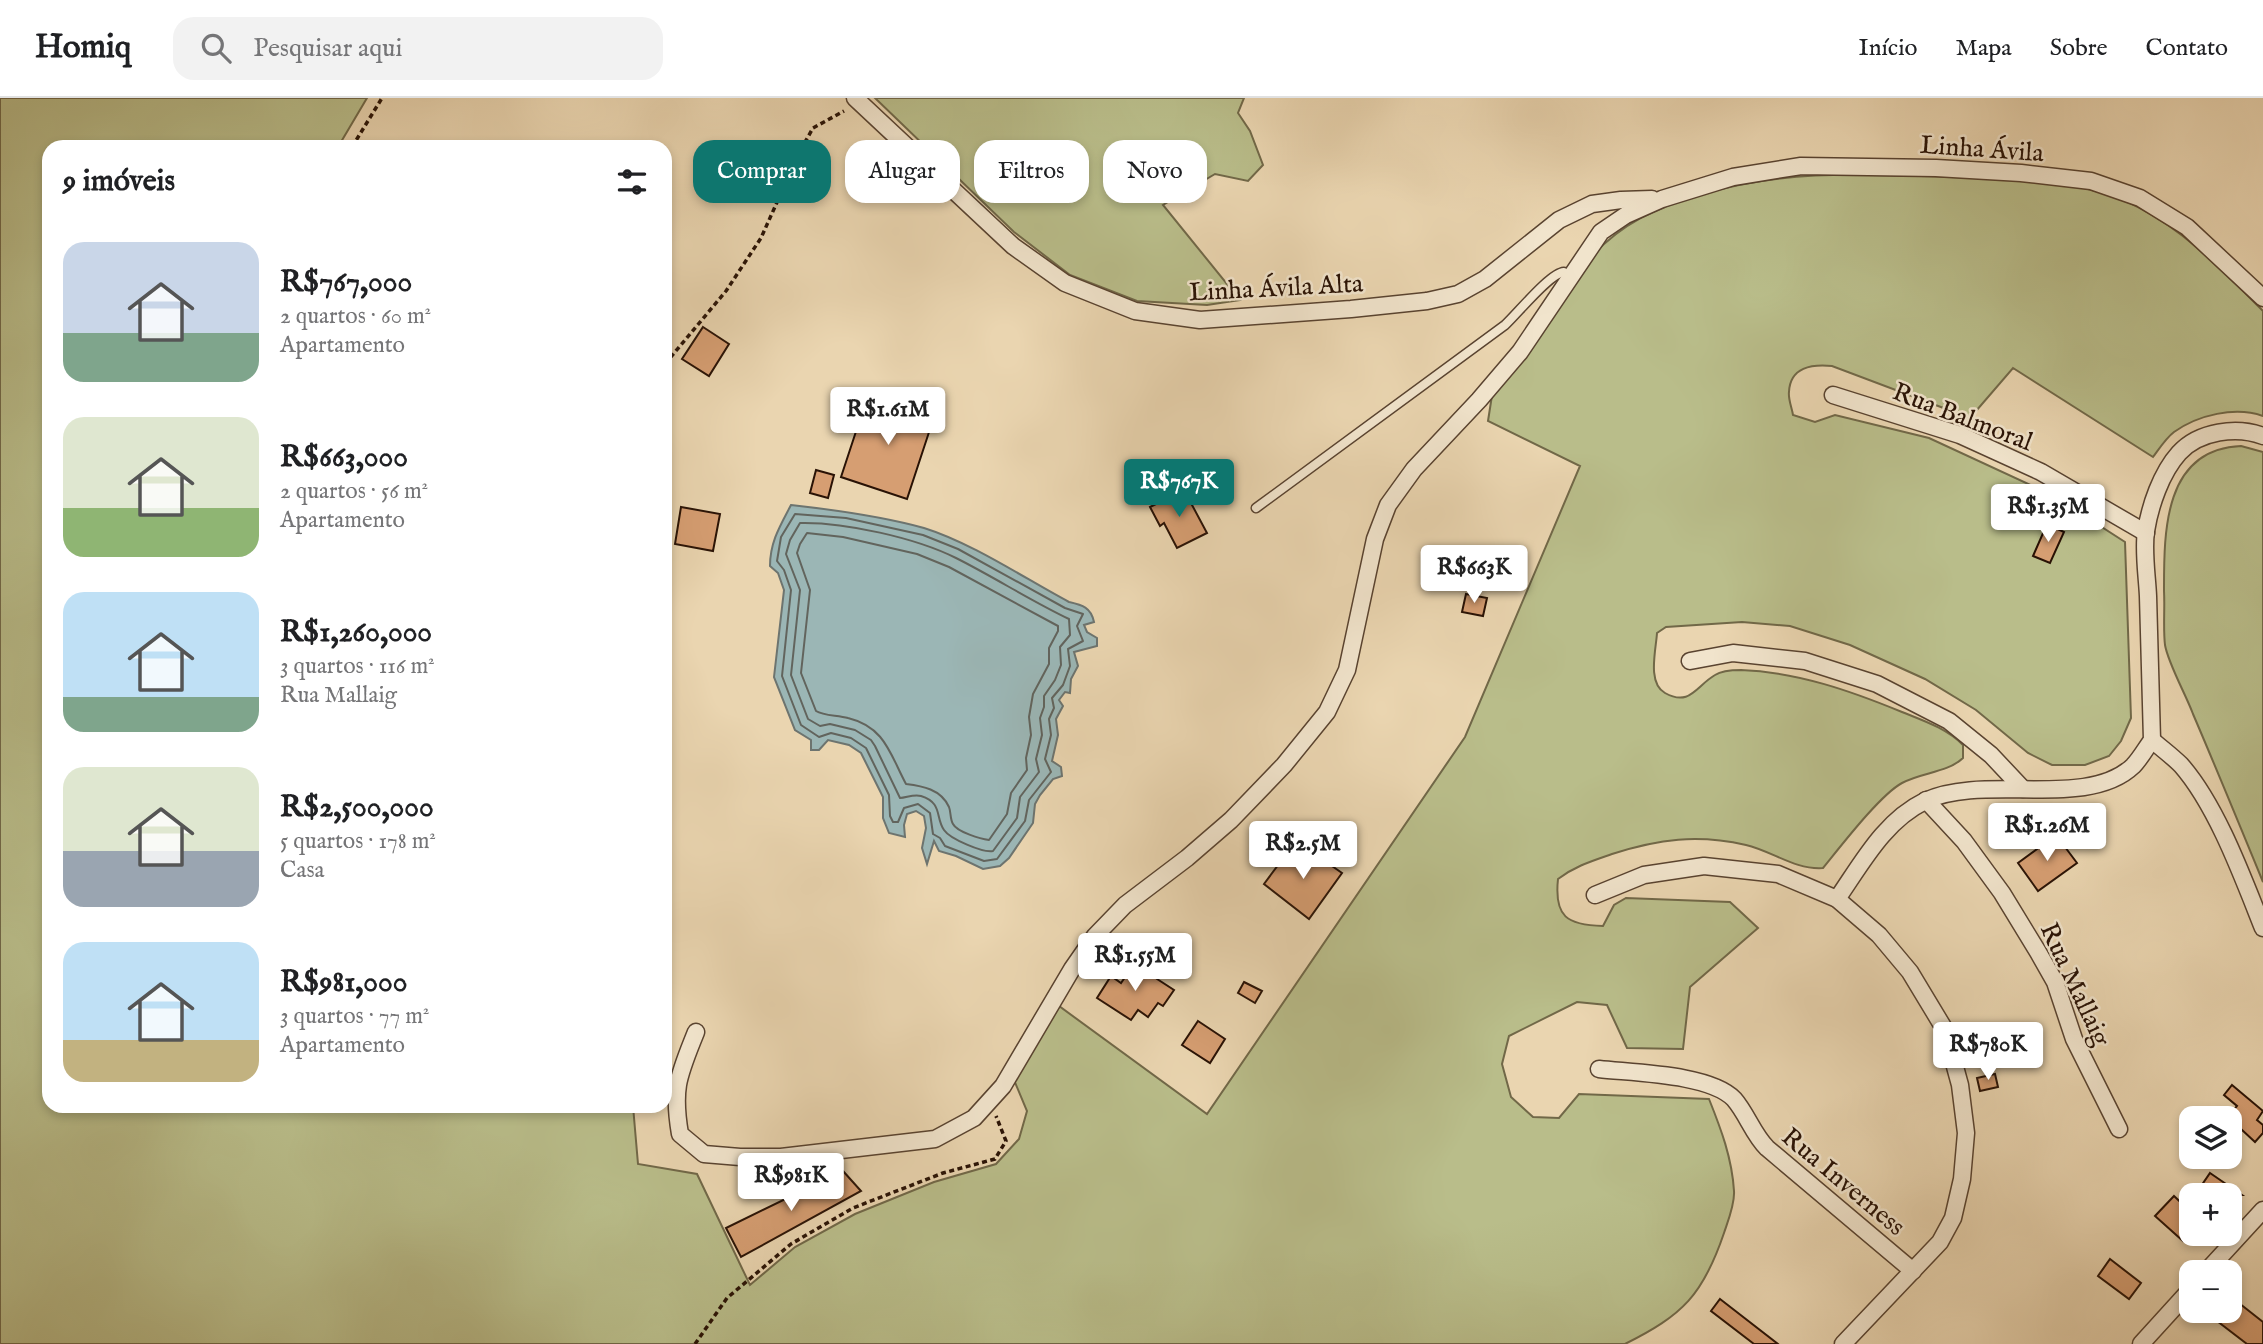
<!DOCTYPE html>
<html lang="pt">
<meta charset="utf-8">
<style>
body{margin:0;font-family:"IM FELL English",serif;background:#f2f2f2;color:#202124;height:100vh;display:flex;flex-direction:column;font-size:26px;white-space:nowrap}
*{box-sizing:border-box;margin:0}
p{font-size:23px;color:#757577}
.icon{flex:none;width:38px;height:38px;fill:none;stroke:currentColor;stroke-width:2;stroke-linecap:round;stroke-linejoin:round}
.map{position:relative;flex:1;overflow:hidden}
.panel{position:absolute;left:42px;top:42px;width:630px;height:973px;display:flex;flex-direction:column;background:#fff;border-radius:21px;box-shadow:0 4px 10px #0003}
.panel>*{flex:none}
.hud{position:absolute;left:693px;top:42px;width:665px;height:63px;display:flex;gap:14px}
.tools{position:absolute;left:2179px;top:1008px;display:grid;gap:14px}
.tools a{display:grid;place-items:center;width:63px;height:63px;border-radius:14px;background:#fff;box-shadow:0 4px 10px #0003;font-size:35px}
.price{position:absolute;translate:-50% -60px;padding:0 16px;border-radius:7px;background:#fff;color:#222;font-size:23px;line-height:46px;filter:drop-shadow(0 2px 4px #0008)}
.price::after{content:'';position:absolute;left:50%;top:42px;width:21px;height:16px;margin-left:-10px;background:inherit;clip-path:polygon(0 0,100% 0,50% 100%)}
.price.selected{background:#0f766e;color:#fff}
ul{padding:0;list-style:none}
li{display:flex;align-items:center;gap:21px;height:175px;padding:0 21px}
li span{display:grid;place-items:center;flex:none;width:196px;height:140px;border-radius:21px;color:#555}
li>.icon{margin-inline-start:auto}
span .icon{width:84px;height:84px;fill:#fffc;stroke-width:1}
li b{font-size:30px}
h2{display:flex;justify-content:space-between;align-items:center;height:84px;padding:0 21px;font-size:30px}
.chip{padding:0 24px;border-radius:21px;background:#fff;box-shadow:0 4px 10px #0003;font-size:24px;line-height:63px}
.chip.selected{background:#0f766e;color:#fff}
header{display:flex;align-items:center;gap:42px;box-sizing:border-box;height:98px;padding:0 35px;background:#fff;border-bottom:2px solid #e0e0e0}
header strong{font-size:33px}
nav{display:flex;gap:38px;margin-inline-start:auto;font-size:24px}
.search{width:490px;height:63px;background:#f2f2f2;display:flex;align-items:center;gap:18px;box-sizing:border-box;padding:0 24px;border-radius:21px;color:#757577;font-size:26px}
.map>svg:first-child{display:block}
.green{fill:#b9bd8a;stroke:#716848;stroke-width:2}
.water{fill:#9bb6b5;stroke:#6d746f;stroke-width:2}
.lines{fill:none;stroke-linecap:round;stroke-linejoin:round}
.shore{stroke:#62645d;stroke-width:2}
.building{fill:#d69e72;stroke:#291205;stroke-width:2}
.lane-casing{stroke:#594330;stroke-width:11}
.street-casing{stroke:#594330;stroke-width:19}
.path{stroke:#291205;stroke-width:3.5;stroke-dasharray:5 3.5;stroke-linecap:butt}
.lane{stroke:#f1e4cc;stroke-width:8}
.street{stroke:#f1e4cc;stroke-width:16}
.labels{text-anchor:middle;stroke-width:5;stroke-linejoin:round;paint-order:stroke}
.street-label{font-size:26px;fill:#291205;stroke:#f1e4cc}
</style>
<header>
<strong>Homiq</strong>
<div class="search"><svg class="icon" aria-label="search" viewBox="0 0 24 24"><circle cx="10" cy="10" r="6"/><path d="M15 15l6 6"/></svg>Pesquisar aqui</div>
<nav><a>Início</a><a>Mapa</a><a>Sobre</a><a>Contato</a></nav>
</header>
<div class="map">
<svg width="2263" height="1246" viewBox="0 0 2263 1246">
<rect width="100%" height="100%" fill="#ead5b0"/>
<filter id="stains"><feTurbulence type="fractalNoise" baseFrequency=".00286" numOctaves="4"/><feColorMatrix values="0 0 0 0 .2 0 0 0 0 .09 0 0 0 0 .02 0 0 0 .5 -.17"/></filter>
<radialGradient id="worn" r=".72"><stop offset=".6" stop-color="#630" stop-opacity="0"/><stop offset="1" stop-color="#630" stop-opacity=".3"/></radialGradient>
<!-- green -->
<g class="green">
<path d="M0 0H367L338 49H49V1008H633L638 1066 697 1076 750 1187 795 1149 855 1116 934 1084 996 1066 1019 1041 1027 1013 1014 982 1059 908 1207 1016 1465 639 1580 368 1488 323 1493 291 1591 159C1622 125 1656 110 1699 97 1786 71 1862 76 1951 79 2013 81 2081 80 2138 109 2187 134 2224 174 2263 213V318C2235 308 2198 317 2174 334 2166 340 2159 351 2153 359L2013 270 1970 320 1832 268C1812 266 1790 269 1789 294 1788 301 1792 310 1793 317L1815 324 1835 317 1929 340 2052 397 2125 444 2131 620 2121 643 2109 658 2085 667H2052L2028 655 1976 612 1925 581 1850 547 1790 528 1742 524 1666 529 1657 535C1656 552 1647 585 1665 595 1690 609 1696 588 1715 577 1721 573 1733 572 1741 572 1797 574 1851 593 1902 614 1924 623 1946 630 1963 647V660C1947 675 1922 674 1902 685 1880 697 1841 748 1823 770 1795 772 1772 753 1746 747 1697 736 1659 741 1612 756 1592 763 1575 768 1558 781 1554 819 1567 827 1603 828L1614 807 1626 800 1730 804 1758 830 1690 889 1683 951 1627 950 1607 907 1577 904 1509 938 1502 966 1511 999 1533 1019 1559 1020 1579 996 1709 1001C1721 1031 1732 1060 1734 1093 1735 1106 1728 1123 1724 1135 1703 1197 1683 1217 1625 1246H0Z"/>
<path d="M875 0H1244L1238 15 1250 33 1263 67 1248 83 1215 76 1163 107 1240 202 1207 207 1137 203 1070 177 1014 134Z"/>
<path d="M2241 348 2263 354V784C2240 728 2217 672 2193 616 2186 597 2168 565 2165 547 2163 530 2165 510 2164 493 2164 435 2163 351 2241 348Z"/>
</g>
<!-- water -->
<path class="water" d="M791 407C836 412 881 418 924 430 972 445 1024 480 1069 504 1082 507 1091 509 1094 524L1084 527 1087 534 1097 540V548L1074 554 1078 568 1071 581 1070 595 1065 594 1059 602 1063 608 1056 621 1058 637 1052 663 1061 669 1062 678 1053 681 1040 697 1035 706 1033 725 1009 760 1000 768 983 771 956 758 939 753 934 743 927 766 922 750 926 730 924 718 916 713 907 716 904 727 905 739 889 735 883 720V699L861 655 849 647 828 642 819 652H811V642L795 632 774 579 784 492 778 475 770 468C770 444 780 428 791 407Z"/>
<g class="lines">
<!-- shore -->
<g class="shore">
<path d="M795 416 846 420 923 437 958 451 1065 510 1083 516 1077 528 1083 543 1068 551 1070 568 1063 587 1052 600 1054 610 1049 621 1051 637 1045 661 1051 674 1029 702 1025 723 997 761 984 763 945 748 940 740 933 736 930 715 918 706 904 710 898 724H893L890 718 889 697 866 650 851 640 831 635 819 639 801 627 782 578 791 492 784 472 777 463 781 439Z"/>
<path d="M800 425C845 424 916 440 956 460 994 479 1031 503 1069 521L1070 537 1060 549 1061 567 1055 582 1044 598V609L1040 620 1042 637 1036 661 1039 674 1020 699 1017 720 993 753C983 755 950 741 944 732 935 719 943 705 921 698 913 696 906 700 900 700L875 648 871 642 855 632 830 626 820 628 808 621 791 577 800 492 786 456 790 442Z"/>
<path d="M807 435 843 439 917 456 949 469 1058 528V533L1049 550V566L1033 596 1029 619 1031 637 1026 660 1027 672 1011 695 1007 716 989 742C981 741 957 734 953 726 950 721 951 714 949 709 941 691 922 688 906 686 890 656 885 629 848 620 838 617 824 618 816 613L801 575 810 492 797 455 800 446Z"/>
</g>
</g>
<!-- building -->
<g class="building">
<path d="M703 229 729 246 709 278 682 261Z"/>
<path d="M868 297 934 319 907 401 841 379Z"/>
<path d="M816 372 834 377 828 400 810 395Z"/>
<path d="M1184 392 1207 435 1177 450 1164 425 1160 428 1150 409Z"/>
<path d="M681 409 720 416 713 453 675 446Z"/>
<path d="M2047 426 2064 434 2050 465 2033 458Z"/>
<path d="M1466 496 1487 500 1483 518 1462 514Z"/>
<path d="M2056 737 2077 765 2038 793 2018 765Z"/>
<path d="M1293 747 1315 764 1319 759 1342 775 1309 821 1264 786Z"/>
<path d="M1134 866 1174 892 1163 908 1158 905 1148 919 1138 912 1131 922 1097 900 1111 878 1121 885Z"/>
<path d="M1244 884 1262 893 1255 905 1238 895Z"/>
<path d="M1198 923 1225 941 1210 965 1182 947Z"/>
<path d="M1995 976 1998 989 1980 993 1977 980Z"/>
<path d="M2232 987 2263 1013 2257 1022 2263 1027V1035L2255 1044 2228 1019 2237 1008 2224 997Z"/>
<path d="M843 1073 861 1093 741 1159 726 1130Z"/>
<path d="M2210 1075 2242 1097H2195Z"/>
<path d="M2174 1098 2191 1114V1134L2183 1143 2155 1118Z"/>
<path d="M2110 1161 2141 1185 2129 1201 2098 1178Z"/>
<path d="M2230 1198 2263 1224V1246H2247L2204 1213H2230Z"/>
<path d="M1720 1201 1778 1246H1754L1711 1213Z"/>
</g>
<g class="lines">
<!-- lane casing -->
<g class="lane-casing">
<path id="lane" d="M1256 410 1505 227C1518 215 1550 175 1564 174L1570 178"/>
</g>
<!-- street casing -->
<g class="street-casing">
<g id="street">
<path d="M855 0 1013 148 1065 185 1135 213 1200 222 1351 211 1427 203 1458 196 1485 181 1559 122 1592 106 1621 102 1652 101"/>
<path d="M1833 297 1960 337 2041 374 2146 435"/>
<path d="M1690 563 1733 555 1805 563 1877 586 1949 623 1991 657 2023 691"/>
<path d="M2152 642C2161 650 2172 658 2181 667 2217 708 2243 780 2263 830"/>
<path d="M1926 702 1964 743 2002 795 2038 854 2055 884 2074 941 2119 1031"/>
<path d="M1595 797 1644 777 1704 768 1778 776 1837 801 1879 837 1910 874 1945 932 1960 987 1966 1035 1962 1081 1953 1120 1940 1144 1843 1246"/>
<path d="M1837 801C1862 765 1884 723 1925 703 1984 675 2087 712 2133 668 2140 661 2146 650 2152 642 2151 594 2149 546 2148 498 2147 477 2143 453 2146 433 2150 408 2161 375 2179 355 2199 333 2237 328 2263 338"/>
<path d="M696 934C679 977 672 989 680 1036L704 1056 740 1059H781L935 1041 974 1020 1003 988 1072 871 1095 838 1125 807 1187 760 1231 722 1284 667 1327 614 1347 572 1375 441 1388 407 1414 371 1479 302 1520 254 1601 134 1626 117 1662 101 1733 79 1801 68 1936 70 2021 75 2091 83 2140 100 2187 129 2263 200"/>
<path d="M1599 971C1634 975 1710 976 1734 1001 1747 1016 1753 1036 1767 1050L1913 1173"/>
<path d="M2206 1174 2263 1112"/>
<path d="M2141 1246 2191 1191"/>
</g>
</g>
<!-- path -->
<g class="path">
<path d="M352 49 382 0"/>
<path d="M665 266 726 193 761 140 800 53 813 30 844 13"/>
<path d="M695 1246 727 1200 791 1146 853 1110 943 1075 995 1061 1006 1043 996 1018"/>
</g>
<!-- lane -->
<use href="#lane" class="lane"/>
<!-- street -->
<use href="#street" class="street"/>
</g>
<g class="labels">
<!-- street labels -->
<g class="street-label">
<text transform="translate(1982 50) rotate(4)" y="9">Linha Ávila</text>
<text transform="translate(1276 189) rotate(-3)" y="9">Linha Ávila Alta</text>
<text transform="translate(1963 318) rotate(21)" y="9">Rua Balmoral</text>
<text transform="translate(2076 886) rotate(65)" y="9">Rua Mallaig</text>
<text transform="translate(1844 1083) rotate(40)" y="9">Rua Inverness</text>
</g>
</g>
<rect width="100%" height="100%" filter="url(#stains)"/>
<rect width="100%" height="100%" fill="url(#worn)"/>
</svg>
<div class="tools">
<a><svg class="icon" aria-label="layers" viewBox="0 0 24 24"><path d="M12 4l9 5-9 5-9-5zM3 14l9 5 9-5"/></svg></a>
<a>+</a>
<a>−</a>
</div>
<b class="price" style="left:888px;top:349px">R$1.61M</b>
<b class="price selected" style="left:1179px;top:421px">R$767K</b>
<b class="price" style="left:2048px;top:446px">R$1.35M</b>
<b class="price" style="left:1474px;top:507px">R$663K</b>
<b class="price" style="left:2047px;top:765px">R$1.26M</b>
<b class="price" style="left:1303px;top:783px">R$2.5M</b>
<b class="price" style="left:1135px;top:895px">R$1.55M</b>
<b class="price" style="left:1988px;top:984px">R$780K</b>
<b class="price" style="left:791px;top:1115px">R$981K</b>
<div class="hud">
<a class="chip selected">Comprar</a>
<a class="chip">Alugar</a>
<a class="chip">Filtros</a>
<a class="chip">Novo</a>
</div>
<section class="panel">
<h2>9 imóveis<svg class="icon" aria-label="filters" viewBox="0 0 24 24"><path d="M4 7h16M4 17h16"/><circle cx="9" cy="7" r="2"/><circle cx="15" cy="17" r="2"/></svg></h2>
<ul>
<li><span style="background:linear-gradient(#c9d6e8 65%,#7fa58c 0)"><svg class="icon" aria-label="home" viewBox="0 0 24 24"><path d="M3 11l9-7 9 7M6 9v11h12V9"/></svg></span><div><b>R$767,000</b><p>2 quartos · 60 m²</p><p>Apartamento</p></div></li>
<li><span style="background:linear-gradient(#dfe7d0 65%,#8fb573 0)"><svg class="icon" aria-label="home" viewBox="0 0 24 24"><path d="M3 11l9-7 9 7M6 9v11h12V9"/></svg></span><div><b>R$663,000</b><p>2 quartos · 56 m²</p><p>Apartamento</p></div></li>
<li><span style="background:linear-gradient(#bfe0f5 75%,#7fa58c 0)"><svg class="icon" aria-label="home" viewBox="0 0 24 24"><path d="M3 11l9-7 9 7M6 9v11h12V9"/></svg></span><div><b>R$1,260,000</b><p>3 quartos · 116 m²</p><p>Rua Mallaig</p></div></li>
<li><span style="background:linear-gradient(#dfe7d0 60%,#9aa5b1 0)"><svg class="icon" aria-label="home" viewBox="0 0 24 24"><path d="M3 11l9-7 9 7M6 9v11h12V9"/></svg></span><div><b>R$2,500,000</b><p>5 quartos · 178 m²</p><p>Casa</p></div></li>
<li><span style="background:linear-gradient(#bfe0f5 70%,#c2b280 0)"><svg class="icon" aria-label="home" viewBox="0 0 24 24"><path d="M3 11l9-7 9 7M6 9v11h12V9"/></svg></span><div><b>R$981,000</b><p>3 quartos · 77 m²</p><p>Apartamento</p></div></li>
</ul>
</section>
</div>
